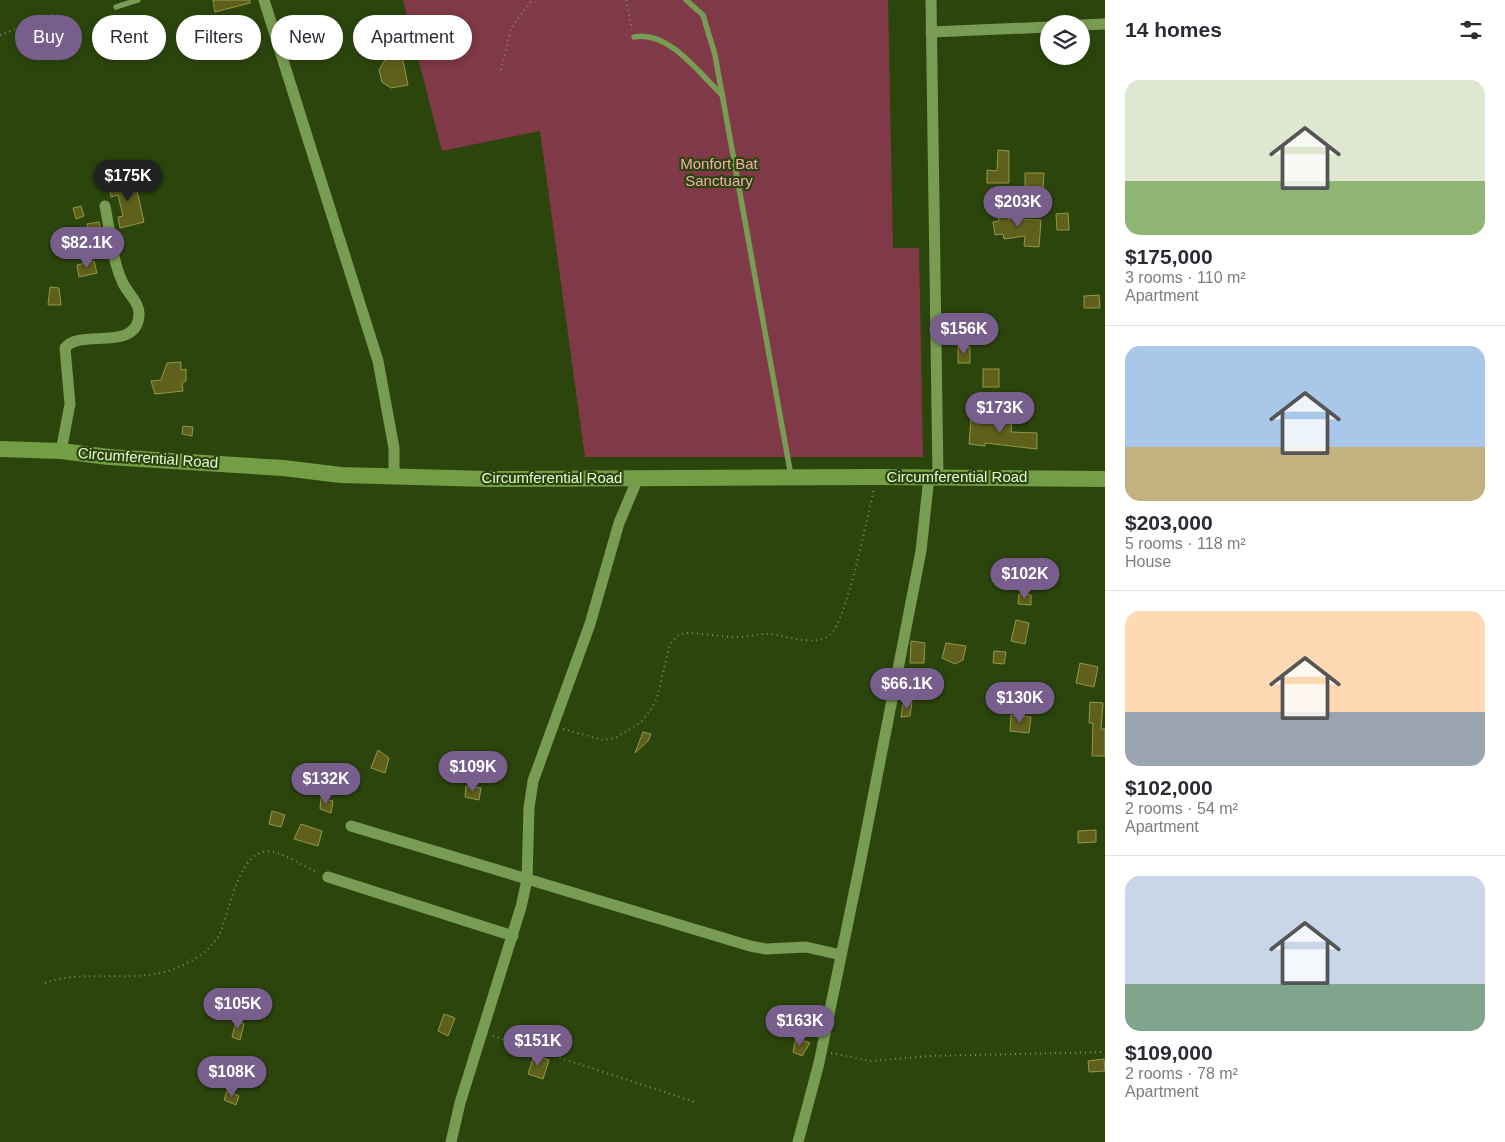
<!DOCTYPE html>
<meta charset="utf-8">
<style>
body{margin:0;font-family:Helvetica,sans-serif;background:#f7f7f7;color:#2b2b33;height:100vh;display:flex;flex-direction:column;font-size:19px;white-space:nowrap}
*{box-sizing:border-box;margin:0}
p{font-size:16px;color:#7c7c81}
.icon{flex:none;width:28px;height:28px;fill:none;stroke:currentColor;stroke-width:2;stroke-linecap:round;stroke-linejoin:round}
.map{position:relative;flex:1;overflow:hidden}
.sheet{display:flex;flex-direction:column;background:#fff;width:400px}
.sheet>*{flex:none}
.banner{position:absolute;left:15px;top:15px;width:475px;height:45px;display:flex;gap:10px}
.buttons{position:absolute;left:1040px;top:15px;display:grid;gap:10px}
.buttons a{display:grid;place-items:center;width:50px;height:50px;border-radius:50%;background:#fff;box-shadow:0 2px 8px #0003;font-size:25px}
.price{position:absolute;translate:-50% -42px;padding:0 11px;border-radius:18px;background:#775e8d;color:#fff;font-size:16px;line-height:32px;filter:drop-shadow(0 1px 2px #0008)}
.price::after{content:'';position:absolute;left:50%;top:30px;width:15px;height:11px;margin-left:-8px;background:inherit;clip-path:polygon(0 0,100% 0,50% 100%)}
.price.active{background:#222;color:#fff}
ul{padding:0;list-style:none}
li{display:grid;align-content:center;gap:10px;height:265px;padding:0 20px}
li+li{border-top:1px solid #e1e1e2}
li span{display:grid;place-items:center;height:155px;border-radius:15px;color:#555}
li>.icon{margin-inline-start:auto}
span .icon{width:90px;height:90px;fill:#fffc;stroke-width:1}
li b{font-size:21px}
h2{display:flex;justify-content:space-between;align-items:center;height:60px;padding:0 20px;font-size:21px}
.chip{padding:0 18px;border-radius:22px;background:#fff;box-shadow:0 2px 8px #0003;font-size:18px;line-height:45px}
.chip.active{background:#775e8d;color:#fff}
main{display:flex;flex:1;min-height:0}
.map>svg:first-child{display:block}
.green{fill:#803946}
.building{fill:#5e601c;stroke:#959844}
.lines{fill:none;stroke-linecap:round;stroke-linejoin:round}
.path{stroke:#79905f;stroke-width:2;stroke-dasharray:1 4;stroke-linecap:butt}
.lane{stroke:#789c54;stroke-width:5.5}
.street{stroke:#789c54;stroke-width:11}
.secondary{stroke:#749e46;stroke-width:16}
.labels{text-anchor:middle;stroke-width:4.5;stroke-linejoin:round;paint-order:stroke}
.park-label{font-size:15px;fill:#f4acb5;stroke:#2c450d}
.street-label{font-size:15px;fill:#e5fad4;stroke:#2c450d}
</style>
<main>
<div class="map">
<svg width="1105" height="1142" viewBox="0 0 1105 1142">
<rect width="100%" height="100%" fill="#2c450d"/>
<!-- green -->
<path class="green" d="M403 0H888L893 248H919L923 457H585L540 131 442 151Z"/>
<!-- building -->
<g class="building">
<path d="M213 0H250V3L215 12Z"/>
<path d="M402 56 408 85 391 88 382 82 379 70 385 60Z"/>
<path d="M998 150 1009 151V183H987V170L997 171Z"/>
<path d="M1025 173H1044L1043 190 1025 191Z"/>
<path d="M134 177 144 222 120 228 118 217 123 216 118 195 111 197 109 183Z"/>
<path d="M81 206 84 216 76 219 73 208Z"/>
<path d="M1006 207 1008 219 1041 220 1039 247 1024 246 1025 236 1004 239 1003 234 995 235 993 222 999 221 997 208Z"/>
<path d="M1068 213 1069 230H1057L1056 214Z"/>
<path d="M99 222 106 254 91 258 88 246 91 245 87 224Z"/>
<path d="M94 261 97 273 79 277 77 265Z"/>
<path d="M50 287 59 288 61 305H48Z"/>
<path d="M1099 295 1100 308H1084V296Z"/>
<rect x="958" y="347" width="12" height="16"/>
<path d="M181 362V370L186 369V381L182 383 183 391 155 394 151 381 161 380 167 363Z"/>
<rect x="983" y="369" width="16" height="18"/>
<path d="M979 417 1012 420 1011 432 1037 433V449L985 443V446L969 444 971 419H979Z"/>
<path d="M183 426 193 427 192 436 182 434Z"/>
<path d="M1019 594 1031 595V605L1018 604Z"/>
<path d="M1016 620 1029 623 1025 644 1011 641Z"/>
<path d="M911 641 925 643 924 663H910Z"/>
<path d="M946 643 966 646 963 660 955 664 942 658Z"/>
<path d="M994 651 1006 652 1004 664 993 663Z"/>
<path d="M1080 663 1098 667 1094 687 1076 683Z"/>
<path d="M912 701 910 716 901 717 903 704Z"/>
<path d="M1090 702 1103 703 1101 729H1105V756H1092L1093 723H1089Z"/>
<path d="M1011 715 1031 717 1029 733 1010 731Z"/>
<path d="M643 732 651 734 648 741 635 753Z"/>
<path d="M378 750 389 758 385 773 371 768Z"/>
<path d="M466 786 481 788 479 800 465 797Z"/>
<path d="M321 798 333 801 331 813 320 809Z"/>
<path d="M272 811 285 815 281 827 269 824Z"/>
<path d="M301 824 322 831 318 846 294 839Z"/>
<path d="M1096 830V842L1078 843V831Z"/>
<path d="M444 1014 455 1018 448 1036 438 1031Z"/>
<path d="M236 1021 244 1024 240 1040 232 1037Z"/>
<path d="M796 1038 810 1043 802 1056 793 1052Z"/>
<path d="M534 1055 549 1060 543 1079 528 1074Z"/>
<path d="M1104 1059 1105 1071 1089 1072 1088 1061Z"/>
<path d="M227 1091 239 1096 236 1105 224 1100Z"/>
</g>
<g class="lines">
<!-- path -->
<g class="path">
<path d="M626 0 632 30"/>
<path d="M0 35 52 15"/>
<path d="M501 70 511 28 532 0"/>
<path d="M563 729 603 740 615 738 640 723 650 711 657 698 670 644 677 636 686 633C705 633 724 638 743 637 751 636 758 634 766 634 785 634 813 648 830 635 846 623 868 514 874 489"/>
<path d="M45 983C86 968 136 985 176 968 192 961 208 953 218 937 230 915 238 844 273 852 288 855 303 866 317 872"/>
<path d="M493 1036 695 1102"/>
<path d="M831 1053 871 1061 930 1056 1105 1052"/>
</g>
<!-- lane -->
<g class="lane">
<path d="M686 0 703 15 715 55 791 476"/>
<path d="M116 7 138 0"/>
<path d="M634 37C668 30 699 73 722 95"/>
</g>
<!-- street -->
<g class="street">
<path d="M264 0 378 361 394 448V477"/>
<path d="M931 0 938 477"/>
<path d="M1081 25 1105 24"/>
<path d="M931 32 1049 27"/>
<path d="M61 451 70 404 65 348C79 328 137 353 139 315 140 302 126 292 122 281 112 259 110 230 105 206"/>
<path d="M351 826 750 946 766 949 806 947 841 955"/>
<path d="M328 877 513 936"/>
<path d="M451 1142 460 1103 521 907 527 880 529 808 533 781 590 624 619 523 638 478"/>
<path d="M798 1142 819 1063 860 864 921 551 929 477"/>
</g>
<!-- secondary -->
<path class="secondary" d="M0 449 61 451 109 457 283 468 341 475 488 479 878 477 1105 479"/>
</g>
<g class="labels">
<!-- park labels -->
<g class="park-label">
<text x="719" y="169">Monfort Bat<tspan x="719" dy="17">Sanctuary</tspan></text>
</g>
<!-- street labels -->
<g class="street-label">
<text transform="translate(148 458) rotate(4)" y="5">Circumferential Road</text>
<text x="957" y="482">Circumferential Road</text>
<text x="552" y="483">Circumferential Road</text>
</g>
</g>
</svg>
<div class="buttons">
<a><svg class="icon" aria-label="layers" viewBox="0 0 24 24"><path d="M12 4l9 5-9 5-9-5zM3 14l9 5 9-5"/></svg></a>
</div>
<b class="price active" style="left:128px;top:202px">$175K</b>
<b class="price" style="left:1018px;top:228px">$203K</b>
<b class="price" style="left:87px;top:269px">$82.1K</b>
<b class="price" style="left:964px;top:355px">$156K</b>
<b class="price" style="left:1000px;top:434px">$173K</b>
<b class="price" style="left:1025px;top:600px">$102K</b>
<b class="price" style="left:907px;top:710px">$66.1K</b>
<b class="price" style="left:1020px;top:724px">$130K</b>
<b class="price" style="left:473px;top:793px">$109K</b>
<b class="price" style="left:326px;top:805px">$132K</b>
<b class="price" style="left:238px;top:1030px">$105K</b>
<b class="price" style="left:800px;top:1047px">$163K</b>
<b class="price" style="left:538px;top:1067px">$151K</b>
<b class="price" style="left:232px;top:1098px">$108K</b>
<div class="banner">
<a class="chip active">Buy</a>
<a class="chip">Rent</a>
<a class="chip">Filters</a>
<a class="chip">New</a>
<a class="chip">Apartment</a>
</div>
</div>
<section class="sheet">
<h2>14 homes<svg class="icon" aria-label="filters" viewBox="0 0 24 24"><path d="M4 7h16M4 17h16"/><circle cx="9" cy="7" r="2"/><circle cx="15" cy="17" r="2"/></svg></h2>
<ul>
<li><span style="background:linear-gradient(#dfe7d0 65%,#8fb573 0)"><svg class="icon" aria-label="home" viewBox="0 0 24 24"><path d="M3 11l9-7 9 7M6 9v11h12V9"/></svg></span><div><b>$175,000</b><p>3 rooms · 110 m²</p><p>Apartment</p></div></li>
<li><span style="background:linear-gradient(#a9c7e8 65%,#c2b280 0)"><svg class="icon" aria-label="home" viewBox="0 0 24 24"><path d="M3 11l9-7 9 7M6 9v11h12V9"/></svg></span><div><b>$203,000</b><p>5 rooms · 118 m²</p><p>House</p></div></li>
<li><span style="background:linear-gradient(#ffd9b3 65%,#9aa5b1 0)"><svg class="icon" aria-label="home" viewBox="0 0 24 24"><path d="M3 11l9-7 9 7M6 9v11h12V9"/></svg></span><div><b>$102,000</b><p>2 rooms · 54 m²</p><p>Apartment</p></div></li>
<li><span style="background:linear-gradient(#c9d6e8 70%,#7fa58c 0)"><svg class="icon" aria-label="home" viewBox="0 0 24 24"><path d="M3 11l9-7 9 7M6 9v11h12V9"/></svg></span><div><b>$109,000</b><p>2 rooms · 78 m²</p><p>Apartment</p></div></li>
</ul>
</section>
</main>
